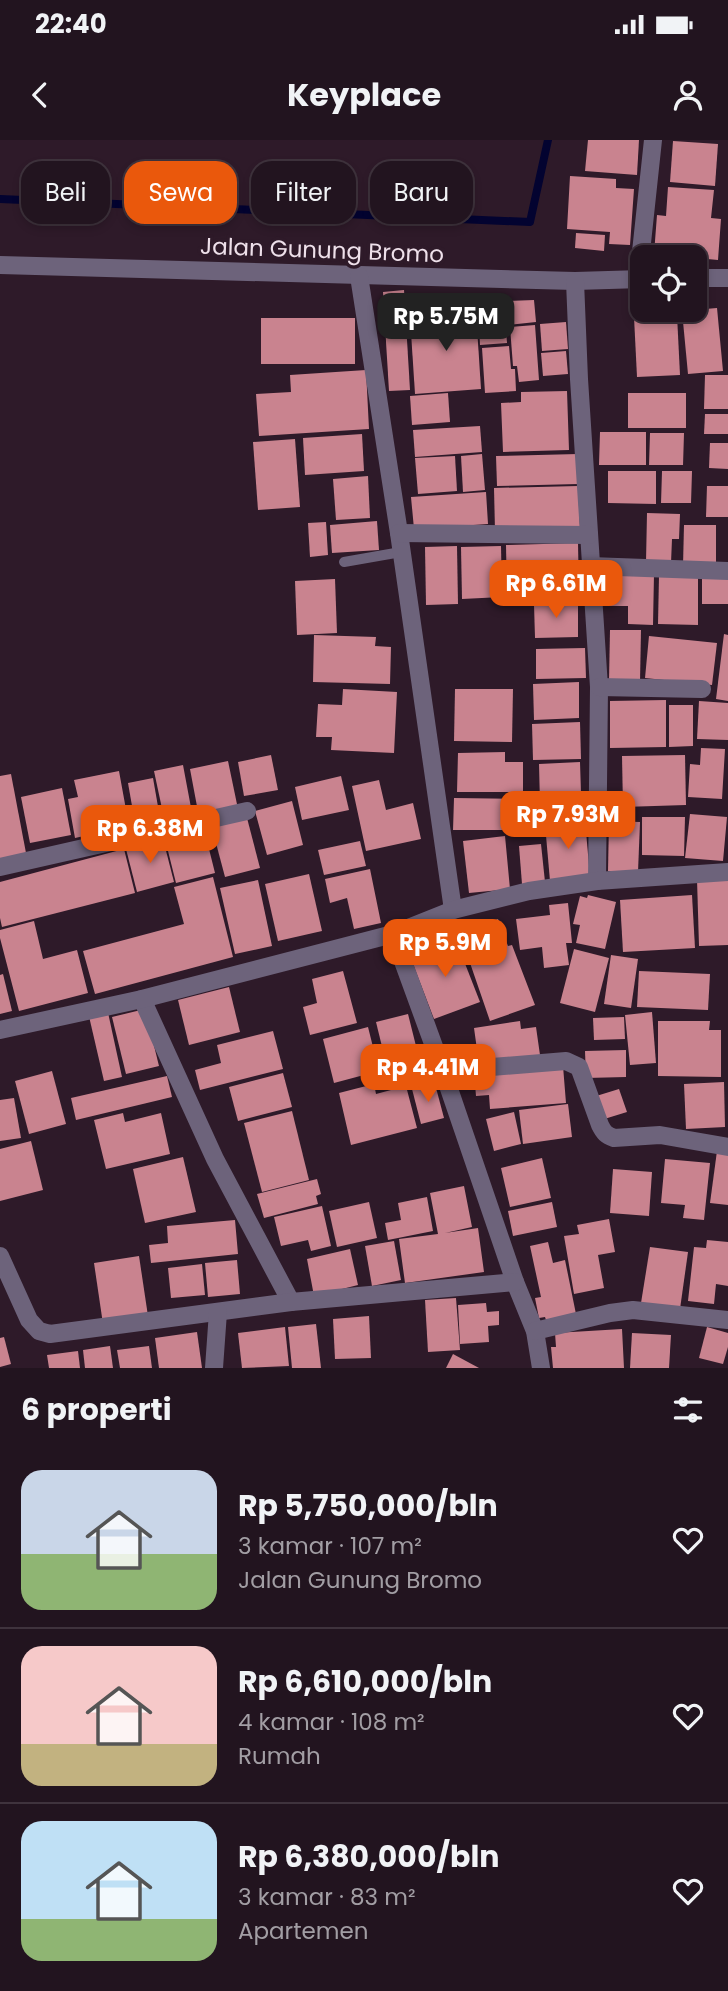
<!DOCTYPE html>
<html lang="id">
<meta charset="utf-8">
<style>
body{margin:0;font-family:Poppins,sans-serif;background:#2a1d28;color:#f1f3f6;height:100vh;display:flex;flex-direction:column;font-size:26px;white-space:nowrap}
*{box-sizing:border-box;margin:0}
p{font-size:23px;color:#a29ea4}
.icon{flex:none;width:38px;height:38px;fill:none;stroke:currentColor;stroke-width:2;stroke-linecap:round;stroke-linejoin:round}
.map{position:relative;height:1228px;overflow:hidden}
.drawer{display:flex;flex-direction:column;background:#22141f;flex:1}
.drawer>*{flex:none}
.top-card{position:absolute;left:21px;top:21px;width:686px;height:63px;display:flex;gap:14px}
.tools{position:absolute;left:630px;top:105px;display:grid;gap:14px}
.tools a{display:grid;place-items:center;width:77px;height:77px;border-radius:14px;background:#22141f;box-shadow:0 4px 10px #0003,0 0 0 2px #3f333d;font-size:35px}
.price{position:absolute;translate:-50% -60px;padding:0 16px;border-radius:14px;background:#ea580c;color:#fff;font-size:23px;line-height:46px;filter:drop-shadow(0 2px 4px #0008)}
.price::after{content:'';position:absolute;left:50%;top:42px;width:21px;height:16px;margin-left:-10px;background:inherit;clip-path:polygon(0 0,100% 0,50% 100%)}
.price.on{background:#222;color:#fff}
ul{padding:0;list-style:none}
li{display:flex;align-items:center;gap:21px;height:175px;padding:0 21px}
li+li{border-top:2px solid #3f333d}
li span{display:grid;place-items:center;flex:none;width:196px;height:140px;border-radius:21px;color:#555}
li>.icon{margin-inline-start:auto}
span .icon{width:84px;height:84px;fill:#fffc;stroke-width:1}
li b{font-size:30px}
h2{display:flex;justify-content:space-between;align-items:center;height:84px;padding:0 21px;font-size:30px}
.pill{padding:0 24px;border-radius:21px;background:#22141f;box-shadow:0 4px 10px #0003,0 0 0 2px #3f333d;font-size:24px;line-height:63px}
.pill.on{background:#ea580c;color:#fff}
.status{display:flex;justify-content:space-between;align-items:center;height:49px;padding:0 35px;background:#22141f;direction:ltr}
.status svg{height:19px;fill:currentColor}
header{display:flex;justify-content:space-between;align-items:center;height:91px;padding:0 21px;background:#22141f;font-size:32px;font-weight:700}
.map>svg:first-child{display:block}
.lines{fill:none;stroke-linecap:round;stroke-linejoin:round}
.stream{stroke:#030330;stroke-width:8}
.building{fill:#c9838f}
.lane{stroke:#6d637b;stroke-width:10}
.street{stroke:#6d637b;stroke-width:18}
.labels{text-anchor:middle;stroke-width:7;stroke-linejoin:round;paint-order:stroke}
.street-label{font-size:23px;fill:#eee0ea;stroke:#2e1a29}
</style>
<div class="status"><b>22:40</b><svg viewBox="0 0 49 12"><path d="M0 12V9h3v3zM5 12V6h3v6zM10 12V3h3v9zM15 12V0h3v12zM26 1h20v11H26zM47 4h2v5h-2z"/></svg></div>
<header><svg class="icon" aria-label="back" viewBox="0 0 24 24"><path d="M15 5l-7 7 7 7"/></svg>Keyplace<svg class="icon" aria-label="person" viewBox="0 0 24 24"><circle cx="12" cy="8" r="4"/><path d="M4 21q1-7 8-7t8 7"/></svg></header>
<div class="map">
<svg width="728" height="1228" viewBox="0 0 728 1228">
<rect width="100%" height="100%" fill="#2e1a29"/>
<g class="lines">
<!-- stream -->
<path class="stream" d="M0 59 530 82 548 0"/>
</g>
<!-- building -->
<g class="building">
<path d="M588 0H639L637 35 585 31Z"/>
<path d="M673 1 718 4 715 46 670 42Z"/>
<path d="M570 36 616 39V48L634 49 630 105 609 104 610 92 567 89Z"/>
<path d="M668 47 714 50 711 78 721 79 718 120 654 114 657 75 666 76Z"/>
<path d="M576 93 605 95 604 111 575 108Z"/>
<path d="M404 150 410 250 389 251 383 152Z"/>
<path d="M534 160 536 182 508 185 507 161Z"/>
<path d="M504 162 507 203 480 205 478 164Z"/>
<path d="M717 168 723 231 688 234 682 171Z"/>
<path d="M476 172 481 249 415 254 410 177Z"/>
<path d="M677 175 680 235 637 237 634 177Z"/>
<rect x="261" y="178" width="94" height="46"/>
<path d="M566 182 568 209 542 211 540 184Z"/>
<path d="M535 185 539 240 519 242 517 226H513L510 187Z"/>
<path d="M509 206 511 229H515L516 251 485 253 482 208Z"/>
<path d="M566 211 568 234 543 236 541 213Z"/>
<path d="M366 230 369 289 259 296 256 254 291 252 290 235Z"/>
<path d="M705 235H728V269H704Z"/>
<path d="M567 251 569 310 503 312 501 263 521 262V252Z"/>
<path d="M448 253 450 282 412 285 410 256Z"/>
<rect x="628" y="253" width="58" height="35"/>
<path d="M705 274H728V294H704Z"/>
<path d="M480 286 482 312 415 317 413 290Z"/>
<path d="M600 292H646V325H599Z"/>
<path d="M650 293H684L683 325H649Z"/>
<path d="M362 294 364 331 305 335 303 298Z"/>
<path d="M295 299 300 367 258 370 253 302Z"/>
<path d="M710 303H728V329L709 328Z"/>
<path d="M482 314 485 350 463 352 461 316Z"/>
<path d="M578 314V344L497 346 496 316Z"/>
<path d="M455 316 457 351 418 354 415 318Z"/>
<path d="M608 331H656V364L608 363Z"/>
<path d="M662 331H692L691 363H661Z"/>
<path d="M368 336 370 378 336 380 333 339Z"/>
<path d="M578 346 580 388 495 391 494 348Z"/>
<path d="M707 346H728V377H706Z"/>
<path d="M486 352 488 384 414 389 411 357Z"/>
<path d="M647 373 680 374 679 399H672L671 423 646 422Z"/>
<path d="M377 381 379 410 332 413 330 385Z"/>
<path d="M326 382 328 415 310 417 308 383Z"/>
<path d="M684 385H716V426H683Z"/>
<path d="M578 403 579 455 507 457 506 405Z"/>
<path d="M457 406 458 464 426 465 425 407Z"/>
<path d="M501 406 502 457 462 459 461 407Z"/>
<path d="M609 433 654 434 653 485 628 484V466H608Z"/>
<path d="M659 436 698 437V485L658 484Z"/>
<rect x="702" y="437" width="26" height="27"/>
<path d="M335 439 337 493 297 495 295 441Z"/>
<path d="M578 463V497L535 498 534 464Z"/>
<path d="M610 490H641L640 542 609 541Z"/>
<path d="M724 494 728 495V561L716 559Z"/>
<path d="M314 495 376 497 375 506 391 507 390 544 313 542Z"/>
<path d="M649 496 717 503 712 545 645 538Z"/>
<path d="M585 508 586 538 536 539V509Z"/>
<path d="M579 542V578L534 580 533 544Z"/>
<path d="M343 549 397 552 394 613 331 610 332 597H316L318 564 342 565Z"/>
<path d="M455 549H513L512 602 454 601Z"/>
<path d="M666 560V607L610 608V561Z"/>
<path d="M699 561 728 563V600L697 599Z"/>
<path d="M669 565H693V606L669 607Z"/>
<path d="M580 582 581 619 533 620 532 584Z"/>
<path d="M701 608 725 609 722 659 688 657 690 624 700 625Z"/>
<path d="M505 612V622H523V652H457L458 613Z"/>
<path d="M271 615 278 650 244 656 238 622Z"/>
<path d="M685 615 686 665 623 667 622 616Z"/>
<path d="M228 621 238 669 199 677 190 629Z"/>
<path d="M580 622 581 653H560V664H540L539 624Z"/>
<path d="M183 625 192 673 164 678 154 631Z"/>
<path d="M119 631 129 686 75 698 68 659 78 657 74 640Z"/>
<path d="M11 634 26 713 0 719V636Z"/>
<path d="M341 636 349 670 302 680 295 647Z"/>
<path d="M153 638 160 678 135 683 128 643Z"/>
<path d="M379 640 386 670 413 663 421 699 366 711 352 646Z"/>
<path d="M62 648 71 695 30 703 21 657Z"/>
<path d="M454 658 519 659 518 690H453Z"/>
<path d="M292 661 303 705 267 715 255 671Z"/>
<path d="M690 674 727 677 723 721 685 718Z"/>
<path d="M642 677H685L684 716 642 715Z"/>
<path d="M247 678 260 728 225 737 212 688Z"/>
<path d="M585 680 590 737 550 741 545 684Z"/>
<path d="M609 681 640 682 638 732 608 731Z"/>
<path d="M204 689 215 733 176 743 165 699Z"/>
<path d="M505 696 510 749 469 753 463 701Z"/>
<path d="M163 699 174 742 137 752 126 709Z"/>
<path d="M360 701 366 726 324 735 318 710Z"/>
<path d="M541 704 545 742 522 744 519 706Z"/>
<path d="M124 709 135 753 2 787 0 778V742Z"/>
<path d="M370 729 381 783 354 789 347 758 330 763 325 739Z"/>
<path d="M309 734 322 791 278 801 265 744Z"/>
<path d="M213 737 233 817 95 854 83 811 184 784 174 747Z"/>
<path d="M728 738V805L699 806 697 739Z"/>
<path d="M258 740 272 806 235 814 220 748Z"/>
<path d="M588 755 616 762 605 809 576 803 580 785 573 784 580 756 587 758Z"/>
<path d="M692 755 695 808 623 812 620 760Z"/>
<path d="M568 763 572 803H566L569 825 544 828 542 807 520 810 516 779 550 775 549 765Z"/>
<path d="M498 779 508 806 512 805 535 865 490 881 469 820 485 815 475 788Z"/>
<path d="M34 781 43 819 77 810 88 853 19 871 0 798V790Z"/>
<path d="M455 798 480 862 434 879 410 816Z"/>
<path d="M574 809 609 818 595 872 560 863Z"/>
<path d="M611 815 638 819 631 868 604 864Z"/>
<path d="M343 831 357 883 310 895 303 867 317 863 312 839Z"/>
<path d="M639 831 710 834 708 870 637 867Z"/>
<path d="M3 834 12 871 0 874V835Z"/>
<path d="M229 847 240 892 189 905 178 860Z"/>
<path d="M107 868 122 937 104 941 88 872Z"/>
<path d="M145 869 159 926 126 934 112 877Z"/>
<path d="M652 872 656 923 630 925 625 875Z"/>
<path d="M408 874 418 914 386 923 376 882Z"/>
<path d="M624 877 625 899 594 900 593 878Z"/>
<path d="M520 881 521 889 536 887 540 915 479 924 474 888Z"/>
<path d="M658 881H710L709 890H721V937L658 936Z"/>
<path d="M368 887 379 931 334 943 323 899Z"/>
<path d="M273 891 283 929 200 950 195 930 221 923 217 905Z"/>
<path d="M626 910V937L586 938 585 911Z"/>
<path d="M563 926 566 963 490 969 489 955 476 956 474 933Z"/>
<path d="M52 931 66 984 29 994 15 941Z"/>
<path d="M283 933 292 967 238 981 229 947Z"/>
<path d="M167 936 172 957 76 980 71 958Z"/>
<path d="M724 942 725 987 686 989 684 944Z"/>
<path d="M374 944 376 954 406 946 417 988 351 1005 339 953Z"/>
<path d="M435 944 444 978 421 984 412 949Z"/>
<path d="M619 949 627 972 601 980 593 957Z"/>
<path d="M14 958 21 998 0 1001V960Z"/>
<path d="M568 964 572 997 523 1004 519 970Z"/>
<path d="M292 971 309 1040 262 1052 244 983Z"/>
<path d="M514 972 521 1004 494 1011 486 979Z"/>
<path d="M123 973 125 982 161 973 170 1014 106 1029 94 980Z"/>
<path d="M31 1001 43 1050 0 1061V1009Z"/>
<path d="M717 1011 728 1013V1065L710 1063Z"/>
<path d="M183 1017 196 1072 145 1083 133 1029Z"/>
<path d="M542 1018 551 1058 510 1067 501 1028Z"/>
<path d="M665 1019 710 1023 704 1080 683 1078 685 1065 661 1063Z"/>
<path d="M613 1029 652 1032 649 1076 610 1073Z"/>
<path d="M317 1039 321 1054 316 1056 318 1064 264 1078 257 1054Z"/>
<path d="M464 1046 472 1087 445 1093 478 1088 484 1132 405 1143 399 1099 438 1094 430 1053Z"/>
<path d="M427 1057 433 1091 388 1100 385 1083 401 1080 398 1063Z"/>
<path d="M369 1062 377 1098 337 1107 329 1071Z"/>
<path d="M552 1062 557 1087 513 1096 508 1071Z"/>
<path d="M322 1066 331 1106 311 1111 308 1100 281 1106 274 1077Z"/>
<path d="M609 1079 615 1112 598 1115 604 1148 574 1154 564 1096 579 1094 577 1085Z"/>
<path d="M235 1080 238 1114 151 1123 149 1105 168 1103 167 1086Z"/>
<path d="M707 1100 728 1102V1146L716 1144 714 1164 688 1161 694 1107 706 1108Z"/>
<path d="M394 1101 401 1140 372 1146 365 1106Z"/>
<path d="M548 1102 553 1123 565 1120 576 1174 546 1180 545 1177 539 1178 535 1158 541 1157 530 1106Z"/>
<path d="M650 1107 688 1112 680 1169 641 1163Z"/>
<path d="M350 1109 358 1145 314 1156 307 1119Z"/>
<path d="M139 1116 148 1176 103 1184 94 1123Z"/>
<path d="M237 1120 240 1154 208 1157 205 1123Z"/>
<path d="M202 1124 205 1155 171 1158 168 1128Z"/>
<path d="M456 1158 460 1210 428 1212 425 1160Z"/>
<path d="M486 1163 487 1172 499 1171V1185L488 1186 489 1202 460 1204 458 1165Z"/>
<path d="M369 1176 371 1218 335 1219 333 1179Z"/>
<path d="M316 1184 321 1228H292L288 1187Z"/>
<path d="M285 1187 289 1226 242 1228 238 1193Z"/>
<path d="M707 1187 728 1193V1207L723 1224 699 1218Z"/>
<path d="M622 1189 624 1228H553L551 1207H556L555 1193Z"/>
<path d="M197 1192 202 1228H159L155 1198Z"/>
<path d="M632 1193 671 1195 669 1228H630Z"/>
<path d="M4 1197 11 1224 0 1227V1198Z"/>
<path d="M110 1206 113 1228H85L83 1210Z"/>
<path d="M149 1206 152 1228H120L117 1210Z"/>
<path d="M78 1211 80 1228H49L47 1215Z"/>
<path d="M453 1214 479 1228H446Z"/>
</g>
<g class="lines">
<!-- lane -->
<path class="lane" d="M344 422 401 412"/>
<!-- street -->
<g class="street">
<path d="M0 125 575 141 642 139"/>
<path d="M359 136 399 393 453 770"/>
<path d="M695 138H728"/>
<path d="M638 140 653 0"/>
<path d="M575 141 579 239 599 547 597 741"/>
<path d="M399 393 589 395"/>
<path d="M590 426 728 431"/>
<path d="M599 547 702 549"/>
<path d="M0 727 247 671"/>
<path d="M393 794 443 931 515 1142 535 1191 541 1228"/>
<path d="M142 859 215 1019 291 1162"/>
<path d="M0 890 142 859 393 794 453 770 529 751 597 741 728 732"/>
<path d="M443 931 566 921 579 927 600 985C604 993 606 995 614 998L660 995 728 1007"/>
<path d="M0 1116 29 1180 39 1191 50 1194 291 1162 515 1142"/>
<path d="M535 1191 610 1173 633 1170 728 1180"/>
<path d="M214 1228 218 1172"/>
</g>
</g>
<g class="labels">
<!-- street labels -->
<g class="street-label">
<text transform="translate(322 110) rotate(2)" y="8">Jalan Gunung Bromo</text>
</g>
</g>
</svg>
<div class="tools">
<a><svg class="icon" aria-label="locate" viewBox="0 0 24 24"><circle cx="12" cy="12" r="6"/><path d="M12 2v4M12 18v4M2 12h4M18 12h4"/></svg></a>
</div>
<b class="price on" style="left:446px;top:213px">Rp 5.75M</b>
<b class="price" style="left:556px;top:480px">Rp 6.61M</b>
<b class="price" style="left:568px;top:711px">Rp 7.93M</b>
<b class="price" style="left:150px;top:725px">Rp 6.38M</b>
<b class="price" style="left:445px;top:839px">Rp 5.9M</b>
<b class="price" style="left:428px;top:964px">Rp 4.41M</b>
<div class="top-card">
<a class="pill">Beli</a>
<a class="pill on">Sewa</a>
<a class="pill">Filter</a>
<a class="pill">Baru</a>
</div>
</div>
<section class="drawer">
<h2>6 properti<svg class="icon" aria-label="filters" viewBox="0 0 24 24"><path d="M4 7h16M4 17h16"/><circle cx="9" cy="7" r="2"/><circle cx="15" cy="17" r="2"/></svg></h2>
<ul>
<li><span style="background:linear-gradient(#c9d6e8 60%,#8fb573 0)"><svg class="icon" aria-label="home" viewBox="0 0 24 24"><path d="M3 11l9-7 9 7M6 9v11h12V9"/></svg></span><div><b>Rp 5,750,000/bln</b><p>3 kamar · 107 m²</p><p>Jalan Gunung Bromo</p></div><svg class="icon" aria-label="heart" viewBox="0 0 24 24"><path d="M12 20l-8-8c-3-5 5-10 8-4 3-6 11-1 8 4z"/></svg></li>
<li><span style="background:linear-gradient(#f6c9c9 70%,#c2b280 0)"><svg class="icon" aria-label="home" viewBox="0 0 24 24"><path d="M3 11l9-7 9 7M6 9v11h12V9"/></svg></span><div><b>Rp 6,610,000/bln</b><p>4 kamar · 108 m²</p><p>Rumah</p></div><svg class="icon" aria-label="heart" viewBox="0 0 24 24"><path d="M12 20l-8-8c-3-5 5-10 8-4 3-6 11-1 8 4z"/></svg></li>
<li><span style="background:linear-gradient(#bfe0f5 70%,#8fb573 0)"><svg class="icon" aria-label="home" viewBox="0 0 24 24"><path d="M3 11l9-7 9 7M6 9v11h12V9"/></svg></span><div><b>Rp 6,380,000/bln</b><p>3 kamar · 83 m²</p><p>Apartemen</p></div><svg class="icon" aria-label="heart" viewBox="0 0 24 24"><path d="M12 20l-8-8c-3-5 5-10 8-4 3-6 11-1 8 4z"/></svg></li>
</ul>
</section>
